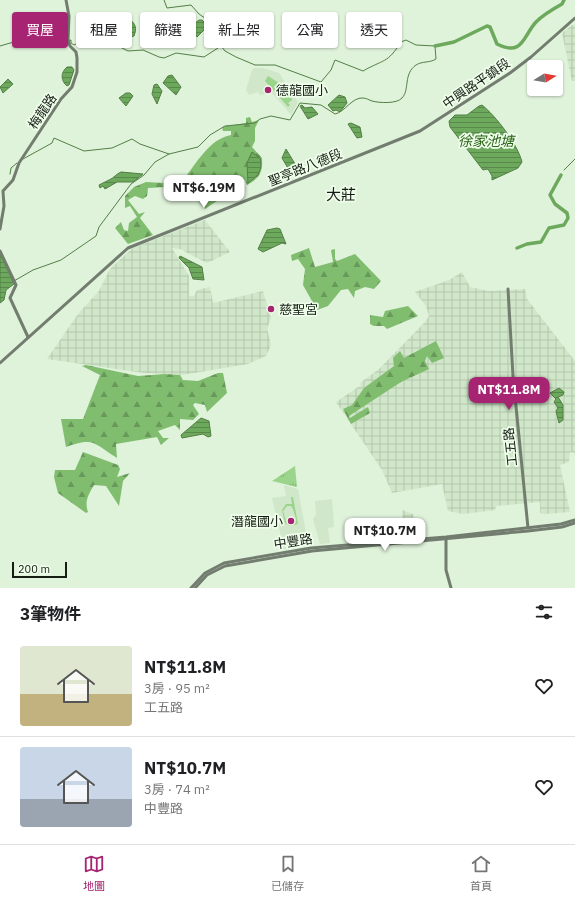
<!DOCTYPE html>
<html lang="zh-TW">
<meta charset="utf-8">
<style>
body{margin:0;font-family:"IBM Plex Sans","Noto Sans TC",sans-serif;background:#f6f6f6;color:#202124;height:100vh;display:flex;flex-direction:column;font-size:15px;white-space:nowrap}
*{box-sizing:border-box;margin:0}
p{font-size:13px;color:#757577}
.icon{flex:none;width:22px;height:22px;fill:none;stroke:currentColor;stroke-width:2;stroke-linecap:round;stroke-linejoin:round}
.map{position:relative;height:588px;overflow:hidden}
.drawer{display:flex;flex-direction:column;background:#fff;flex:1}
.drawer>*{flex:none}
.hud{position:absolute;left:12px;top:12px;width:551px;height:36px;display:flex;gap:8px}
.needle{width:26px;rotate:79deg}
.buttons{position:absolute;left:527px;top:60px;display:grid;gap:8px}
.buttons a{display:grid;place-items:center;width:36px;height:36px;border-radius:4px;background:#fff;box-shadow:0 1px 3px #0004;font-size:20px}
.scale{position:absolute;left:12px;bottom:10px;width:55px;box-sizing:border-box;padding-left:4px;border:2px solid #151c13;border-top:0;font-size:11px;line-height:14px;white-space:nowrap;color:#151c13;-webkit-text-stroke:3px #effeeb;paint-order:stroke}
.price{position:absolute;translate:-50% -34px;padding:0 9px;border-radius:8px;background:#fff;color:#222;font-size:13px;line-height:26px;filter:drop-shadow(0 1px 2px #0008)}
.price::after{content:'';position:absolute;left:50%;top:24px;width:12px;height:9px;margin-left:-6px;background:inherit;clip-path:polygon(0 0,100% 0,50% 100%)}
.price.active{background:#a62472;color:#fff}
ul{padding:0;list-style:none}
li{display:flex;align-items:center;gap:12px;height:100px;padding:0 20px}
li+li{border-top:1px solid #e0e0e0}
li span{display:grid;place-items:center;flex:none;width:112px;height:80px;border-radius:4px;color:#555}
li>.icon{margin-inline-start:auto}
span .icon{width:48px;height:48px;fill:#fffc;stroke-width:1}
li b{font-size:17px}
h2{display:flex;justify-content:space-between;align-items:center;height:48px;padding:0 20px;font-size:17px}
.chip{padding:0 14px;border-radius:4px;background:#fff;box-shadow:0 1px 3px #0004;font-size:14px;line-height:36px}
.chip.active{background:#a62472;color:#fff}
.dock{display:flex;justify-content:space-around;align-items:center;height:56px;border-top:1px solid #e0e0e0;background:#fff;font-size:11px;color:#757577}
.dock a{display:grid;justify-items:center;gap:2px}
.dock .active{color:#a62472}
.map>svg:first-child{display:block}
.built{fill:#d0e7c9}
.industrial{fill:url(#industrial-grid)}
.grass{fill:url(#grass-tufts)}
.forest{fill:url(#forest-firs)}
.pitch{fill:#9bd48b;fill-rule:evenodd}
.water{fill:url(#water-rules);stroke:#537f46}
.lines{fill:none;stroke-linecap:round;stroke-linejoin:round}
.stream{stroke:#537f46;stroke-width:1}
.river{stroke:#6da95c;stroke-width:3.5}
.secondary{stroke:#727d6f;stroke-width:3}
.poi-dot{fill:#a62472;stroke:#effeeb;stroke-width:1.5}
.labels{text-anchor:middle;stroke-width:3.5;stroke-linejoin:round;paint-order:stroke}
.street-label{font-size:13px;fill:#151c13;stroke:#effeeb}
.poi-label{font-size:13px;fill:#151c13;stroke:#effeeb;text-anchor:start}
.water-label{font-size:14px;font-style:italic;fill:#2a6316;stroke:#effeeb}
.quarter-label{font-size:15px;fill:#151c13;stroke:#effeeb}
</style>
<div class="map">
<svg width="575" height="588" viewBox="0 0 575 588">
<defs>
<pattern id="industrial-grid" width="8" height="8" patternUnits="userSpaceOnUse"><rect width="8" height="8" fill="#d0e7c9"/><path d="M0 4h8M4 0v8" fill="none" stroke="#b2c6ac"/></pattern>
<pattern id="grass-tufts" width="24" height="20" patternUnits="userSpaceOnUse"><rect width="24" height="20" fill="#9bd48b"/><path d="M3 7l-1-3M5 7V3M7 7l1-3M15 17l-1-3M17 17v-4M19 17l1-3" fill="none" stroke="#85b577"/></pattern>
<pattern id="forest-firs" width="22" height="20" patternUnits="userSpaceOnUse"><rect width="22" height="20" fill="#80bd6f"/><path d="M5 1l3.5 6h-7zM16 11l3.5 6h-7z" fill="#68995a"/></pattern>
<pattern id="water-rules" width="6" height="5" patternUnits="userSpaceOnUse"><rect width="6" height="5" fill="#6da95c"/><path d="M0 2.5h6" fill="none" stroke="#58894b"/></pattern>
</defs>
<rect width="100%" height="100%" fill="#dff2da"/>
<!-- built -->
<g class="built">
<path d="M254 68H263L279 73 298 102 291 115 272 93 260 95 258 92 249 95 246 90 252 70Z"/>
<path d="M284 485 298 489 308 544 284 549 272 498 286 496Z"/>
<path d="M332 499 334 527 328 528 330 543 320 544 313 519 316 515 315 501Z"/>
</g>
<!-- industrial -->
<g class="industrial">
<path d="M572 25H575V81H572L562 33Z"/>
<path d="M205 220 230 252 207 263 180 249 172 248 189 276V296H194L197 290 210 287 213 303 263 291 271 318 267 328 271 345 266 356 248 364 182 375 144 373 47 359 78 314 99 291 110 269 126 254 133 248Z"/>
<path d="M462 272 470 287 489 291 525 289 527 299 575 361V453L570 452 569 462 560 465 570 512 545 514 540 513V502L496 506 495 510 463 514 448 511 442 484 392 493 382 470 336 402 361 385 360 383 379 369 425 322 429 316 426 306 415 292 449 280Z"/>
<path d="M402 510 413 514 415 537H410L409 530 404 531Z"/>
</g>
<!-- grass -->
<path class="grass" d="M295 466 297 487 272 481Z"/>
<!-- forest -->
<g class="forest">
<path d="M250 117 252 122 259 120 255 128V141L252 147 262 158C263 172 260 178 247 185L244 179 237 178 235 180 225 178 221 184 224 191 217 201 205 209 195 197 211 189 209 185 199 191V183L193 182 189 188 183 180C197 163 209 139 231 135V131H223L222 127 246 123V118Z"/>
<path d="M174 176 175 181 166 187 148 188 147 196 143 199 135 196 128 200 139 214 145 212 140 218 153 235 128 244 115 228 121 222 124 230 128 231 129 223 137 217 130 206 125 208V196L134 187 146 182 164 183Z"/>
<path d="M309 248 315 267 333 262 331 250 335 249V259L337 261 355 254 381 281 374 289 365 287 355 291 354 298 348 289 341 290 328 306 317 310 303 285 305 269 298 259 292 261 291 255Z"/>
<path d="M408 306 418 316 387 329 384 326H374L370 324V315L383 317 385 311Z"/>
<path d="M436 341 444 358 432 363 427 356 425 361 429 369 401 382 349 416 350 418 368 407 370 413 351 424 343 409 352 405 364 388 394 366 393 358 400 351 404 358Z"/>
<path d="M86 365 138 376 165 374 180 375 183 380 198 381 218 373H223L227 393 207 412 205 405 195 403 193 405 199 414 193 420 180 419V430L175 425 158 431 163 438H169L161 445 157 437 116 444 117 458C93 443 94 437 66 447L61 419H83L100 375 82 366Z"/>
<path d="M83 452 118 465 120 469 117 477 130 473 123 481 119 506 106 486 94 485C89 494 84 501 88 512L86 513 58 493 54 477 55 470H75Z"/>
</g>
<!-- pitch -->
<g class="pitch">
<path d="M268 76 279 83 278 85C285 85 291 93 292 100L288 103 290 105 288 107 265 81Z"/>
<path d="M291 497H293L298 524 290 526 285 523 282 510 286 504H292ZM287 506H291L293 509 296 519 292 524 286 521 283 511Z"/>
</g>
<!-- water -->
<g class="water">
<path d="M129 19C136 24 137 28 134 36L131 37 122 35 120 32 123 25Z"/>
<path d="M199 20H202L206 24V28L197 37 193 30 195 23Z"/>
<path d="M191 29 194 39 189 46H186L181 38Z"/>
<path d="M302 33 312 36 321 35 324 40C316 44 303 45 297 38L299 34Z"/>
<path d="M67 67H72L74 70 69 85 67 86C61 81 60 73 67 67Z"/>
<path d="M172 75 181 87 176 95 163 83 168 76Z"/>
<path d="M8 79 13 84 3 93 0 87Z"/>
<path d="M157 84 162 91 157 104 152 94 154 85Z"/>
<path d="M126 93H130L133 96 126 106 119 98Z"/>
<path d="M339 95 345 97 347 103 340 112 336 110 333 111 328 105Z"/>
<path d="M302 105 305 108 312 107 318 114 308 119 300 106Z"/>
<path d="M482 105C496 116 518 145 522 162L518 168 492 180V176L488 169 483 170 450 127 449 121 455 115H467L479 106Z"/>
<path d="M351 123 360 127 362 137 357 138 348 124Z"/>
<path d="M286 149 300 172 292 175 282 158Z"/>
<path d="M252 152 260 158C263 171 258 176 248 183L247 163Z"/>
<path d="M121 172 143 174 133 182H117L105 189 103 186 100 188 99 185C102 183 106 182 109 180 114 178 116 174 121 172Z"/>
<path d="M277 228 280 229 286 244 282 243 263 252 258 249 267 230Z"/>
<path d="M0 253 14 284 6 290 4 300 0 303Z"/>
<path d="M180 256 202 267 204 280 193 279 189 268 179 258Z"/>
<path d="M559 388 564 392 563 395 558 397 563 405V420L559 423 556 411 558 408 554 402 556 399 550 393Z"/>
<path d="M201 418 209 421 211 436 208 437 203 434 182 438 181 435Z"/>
</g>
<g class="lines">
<!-- stream -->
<g class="stream">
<path d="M0 46 17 41 43 45 71 40V43L74 45 85 40 98 41 105 45 112 47 118 46 128 51 143 50 159 57 164 58 176 53 204 57 218 48 219 45"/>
<path d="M23 159 52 143 54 138 84 151 112 148 132 139 140 144 169 154"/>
<path d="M564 170 575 159"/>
<path d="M10 174 11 168 17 163"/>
<path d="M14 281 33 270 61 260 96 236 99 227 131 184 144 175 155 162 169 154 198 147 210 135 225 126 255 123 260 119 271 116 290 120 300 103 321 105 335 114C345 112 352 97 363 98 366 98 369 100 372 101 379 103 397 104 402 98 410 90 403 74 416 65 422 61 430 63 436 59L435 46 416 45 406 40 401 42C387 64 384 59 363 71L335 60 331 70 321 82 275 65H255L236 57 225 51 214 37 212 23 199 14 191 5 167 8 164 0"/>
</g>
<!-- river -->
<g class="river">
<path d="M435 46 454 42 487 26 490 27 497 44C523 57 523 36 536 22 544 14 553 9 562 4L564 0"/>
<path d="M517 248 527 244 541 242 549 228 564 225 568 218 567 213 555 204 550 195 561 175"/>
</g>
<!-- secondary -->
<g class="secondary">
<path d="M0 229 4 206 3 191 13 180 19 163 61 99 72 87 77 72V58L76 52 70 46 68 40 69 16 66 0"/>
<path d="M0 251 16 285 10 298 28 337"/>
<path d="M508 289 513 376 528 528"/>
<path d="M0 363 128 248 420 131 510 73 531 57 575 18"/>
<path d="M446 540V570L451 588"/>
<path d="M191 588 205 573 224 563 311 548 446 537 561 524 575 520"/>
<path d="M195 588 207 575 225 566 312 551 528 531 562 527 575 523"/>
</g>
</g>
<!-- markers -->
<g class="poi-dot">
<circle cx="268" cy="90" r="4"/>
<circle cx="271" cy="309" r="4"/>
<circle cx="291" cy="521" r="4"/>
</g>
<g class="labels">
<!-- street labels -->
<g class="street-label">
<text transform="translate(476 83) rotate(-34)" y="5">中興路平鎮段</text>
<text transform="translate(42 111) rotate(-56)" y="5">梅龍路</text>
<text transform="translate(305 167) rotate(-22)" y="5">聖亭路八德段</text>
<text transform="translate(510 447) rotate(-96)" y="5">工五路</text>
<text transform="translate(293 541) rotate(-9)" y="5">中豐路</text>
</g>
<!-- poi labels -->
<g class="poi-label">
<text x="276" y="95">德龍國小</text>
<text x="279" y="314">慈聖宮</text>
<text x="283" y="526" text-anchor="end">潛龍國小</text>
</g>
<!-- water labels -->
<g class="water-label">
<text x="486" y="146">徐家池塘</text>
</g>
<!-- quarter labels -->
<g class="quarter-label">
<text x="341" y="200">大莊</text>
</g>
</g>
</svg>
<div class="buttons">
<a><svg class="needle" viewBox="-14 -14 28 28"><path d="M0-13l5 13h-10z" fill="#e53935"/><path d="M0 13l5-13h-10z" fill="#757577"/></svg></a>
</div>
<div class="scale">200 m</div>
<b class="price" style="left:204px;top:209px">NT$6.19M</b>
<b class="price active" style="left:509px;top:411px">NT$11.8M</b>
<b class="price" style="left:385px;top:552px">NT$10.7M</b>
<div class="hud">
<a class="chip active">買屋</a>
<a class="chip">租屋</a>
<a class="chip">篩選</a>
<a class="chip">新上架</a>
<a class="chip">公寓</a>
<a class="chip">透天</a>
</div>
</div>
<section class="drawer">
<h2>3筆物件<svg class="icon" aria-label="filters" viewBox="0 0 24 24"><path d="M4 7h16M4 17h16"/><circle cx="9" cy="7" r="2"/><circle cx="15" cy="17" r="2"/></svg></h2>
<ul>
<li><span style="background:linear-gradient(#dfe7d0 60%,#c2b280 0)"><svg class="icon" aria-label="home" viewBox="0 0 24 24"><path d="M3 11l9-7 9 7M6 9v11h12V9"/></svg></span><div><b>NT$11.8M</b><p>3房 · 95 m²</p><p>工五路</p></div><svg class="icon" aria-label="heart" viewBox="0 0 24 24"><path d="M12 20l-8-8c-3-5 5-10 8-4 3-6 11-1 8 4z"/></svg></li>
<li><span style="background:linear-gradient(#c9d6e8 65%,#9aa5b1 0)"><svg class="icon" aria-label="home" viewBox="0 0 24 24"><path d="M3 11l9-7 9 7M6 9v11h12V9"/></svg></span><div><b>NT$10.7M</b><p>3房 · 74 m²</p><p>中豐路</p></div><svg class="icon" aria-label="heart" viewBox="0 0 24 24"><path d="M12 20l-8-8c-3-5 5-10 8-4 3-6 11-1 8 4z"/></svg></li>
</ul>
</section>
<nav class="dock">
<a class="active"><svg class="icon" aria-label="map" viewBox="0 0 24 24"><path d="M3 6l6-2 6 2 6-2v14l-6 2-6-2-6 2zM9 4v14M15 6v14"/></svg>地圖</a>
<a><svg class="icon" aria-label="saved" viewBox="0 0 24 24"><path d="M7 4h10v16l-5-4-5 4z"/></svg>已儲存</a>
<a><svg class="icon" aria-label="home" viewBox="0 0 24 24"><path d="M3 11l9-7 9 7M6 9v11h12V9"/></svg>首頁</a>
</nav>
